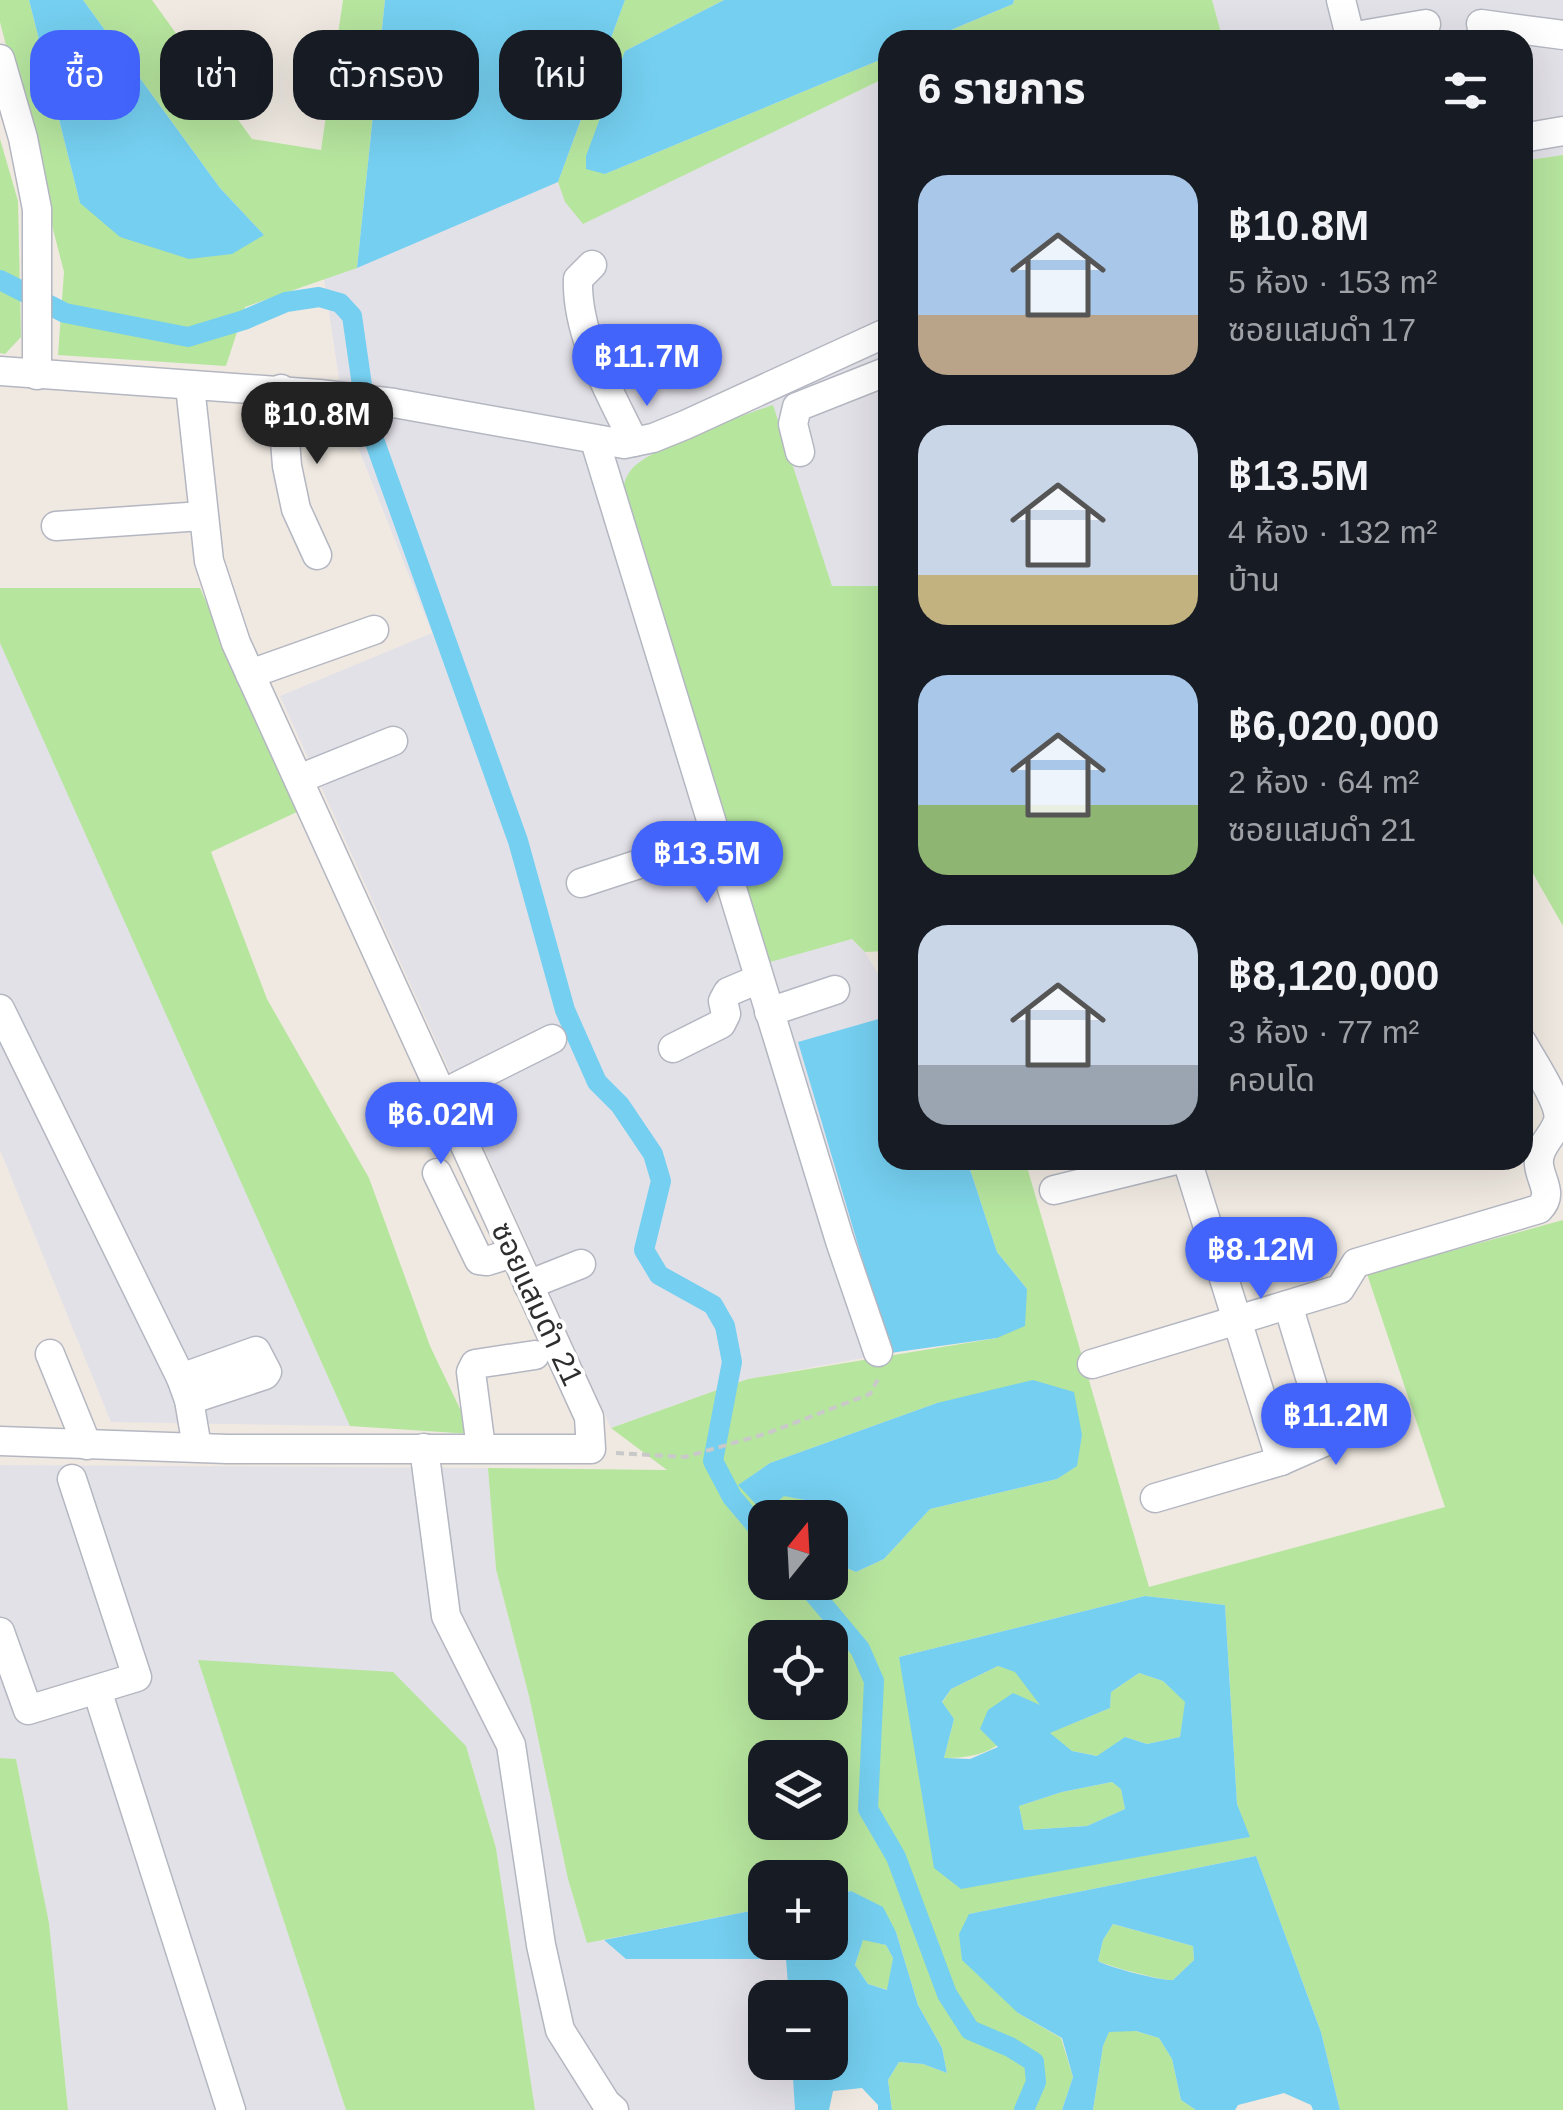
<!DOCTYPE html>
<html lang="th">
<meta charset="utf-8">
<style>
body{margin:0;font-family:Helvetica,"Noto Sans Thai",sans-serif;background:#242831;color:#f1f3f6;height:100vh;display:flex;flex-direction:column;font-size:38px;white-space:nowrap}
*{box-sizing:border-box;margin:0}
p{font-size:32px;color:#9ea1a6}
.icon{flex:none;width:55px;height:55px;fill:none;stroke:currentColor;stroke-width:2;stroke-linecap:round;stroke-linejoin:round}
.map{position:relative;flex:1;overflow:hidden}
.sheet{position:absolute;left:878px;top:30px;width:655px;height:1140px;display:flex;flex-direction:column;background:#171b24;border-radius:30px;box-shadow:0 10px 40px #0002}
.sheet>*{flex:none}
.banner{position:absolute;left:30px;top:30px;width:698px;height:90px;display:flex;gap:20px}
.needle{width:65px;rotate:18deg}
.controls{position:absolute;left:748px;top:1500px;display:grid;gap:20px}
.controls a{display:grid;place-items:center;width:100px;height:100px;border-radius:20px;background:#171b24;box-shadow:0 10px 40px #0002;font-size:50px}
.price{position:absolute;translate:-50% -85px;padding:0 22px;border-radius:35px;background:#4264fb;color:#fff;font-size:32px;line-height:65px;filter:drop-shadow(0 2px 5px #0008)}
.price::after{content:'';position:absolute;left:50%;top:60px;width:30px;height:22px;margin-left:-15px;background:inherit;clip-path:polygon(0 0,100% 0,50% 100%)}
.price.selected{background:#222;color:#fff}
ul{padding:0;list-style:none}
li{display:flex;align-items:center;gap:30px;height:250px;padding:0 40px}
li span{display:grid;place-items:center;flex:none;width:280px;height:200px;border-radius:30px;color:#555}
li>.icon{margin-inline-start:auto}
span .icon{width:120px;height:120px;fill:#fffc;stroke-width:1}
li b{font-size:42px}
h2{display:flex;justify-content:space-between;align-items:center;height:120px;padding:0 40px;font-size:42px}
.tag{padding:0 35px;border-radius:30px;background:#171b24;box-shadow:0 10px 40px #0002;font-size:35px;line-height:90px}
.tag.selected{background:#4264fb;color:#fff}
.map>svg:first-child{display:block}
.industrial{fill:#e3e1e8}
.green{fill:#b6e59e;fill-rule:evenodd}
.water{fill:#75cff0;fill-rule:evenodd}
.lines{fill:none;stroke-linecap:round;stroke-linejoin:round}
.canal{stroke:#75cff0;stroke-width:20}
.minor-casing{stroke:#b4b7c1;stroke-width:31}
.path{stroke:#c9c9c9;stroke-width:4;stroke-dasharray:8 5;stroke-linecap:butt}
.minor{stroke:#fff;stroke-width:28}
.labels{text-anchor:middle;stroke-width:8;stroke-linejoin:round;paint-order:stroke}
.street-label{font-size:30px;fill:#2e2e2e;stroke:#fff}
</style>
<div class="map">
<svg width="1563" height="2110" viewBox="0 0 1563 2110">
<rect width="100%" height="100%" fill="#efe9e1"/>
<!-- industrial -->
<g class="industrial">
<path d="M1212 0H1563V155L1523 161 1522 40H1192L1221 33Z"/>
<path d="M887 77V586L832 587 742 416 656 453 632 468 624 485 718 793 763 963 852 939 865 952 878 974 887 1001 883 1018 799 1042 890 1353 748 1379 611 1428 280 696 432 633 344 412 324 279 558 182 565 202 584 223Z"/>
<path d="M0 643 97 856 350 1426 111 1422 0 1150Z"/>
<path d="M0 1465 488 1468 496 1569 529 1696 568 1879 587 1942 604 1940 626 1959H787L789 1997 765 1998V2062L792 2063 795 2110H535L496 1848 466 1746 199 1661 346 2110H68L49 1923 16 1759 0 1758Z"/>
</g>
<!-- green -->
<g class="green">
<path d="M0 0H29L80 203 264 235 220 188 83 0H152L252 139 321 150 343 0H385L357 268 245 307 226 366 58 355 64 272 0 22Z"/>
<path d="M625 0H724L625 51 605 174 887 57V77L583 224 565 202 558 182Z"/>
<path d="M1014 0H1212L1223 40H927L1013 4Z"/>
<path d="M0 139 18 201 21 337 5 354 0 353Z"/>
<path d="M1563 155V926L1523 856 1522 161Z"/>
<path d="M773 405 832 586H887V951L865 952 852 939 763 964 718 793 622 507C623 494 622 481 631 470 649 448 743 415 773 405Z"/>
<path d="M0 588H200L299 811 211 852 267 999 369 1178 430 1346 472 1434 350 1426 0 643Z"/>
<path d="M967 1160H1025L1149 1587 1445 1507 1367 1274 1563 1220V2110H1340L1321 2032 1256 1856 969 1914 1018 2013 1061 2038 1073 2077 1062 2110H892L888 2080 899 2062 923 2064 947 2073 942 2048 918 2005 896 1932 851 1891 830 1895V1878H765V1908L587 1943 568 1879 529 1696 496 1569 488 1468 667 1470 611 1428 748 1379 997 1338 1027 1289 997 1252ZM937 1403 1082 1435 1076 1466 1057 1479 930 1509 884 1559 856 1572 830 1561V1582H765V1518L814 1517 810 1501 739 1485 770 1463ZM1145 1596 1225 1605 1237 1804 1249 1837 961 1888 899 1657ZM765 1638H830V1702H765ZM765 1758H830V1822H765Z"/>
<path d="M198 1660 393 1672 466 1746 496 1848 535 2110H346Z"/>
<path d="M998 1666 1015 1671 1042 1706C1008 1739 993 1759 944 1758L954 1719 942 1703 951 1689Z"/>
<path d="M1139 1673 1163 1681 1186 1702 1180 1737 1147 1744 1125 1737 1098 1756 1072 1751 1049 1733 1110 1708 1111 1692Z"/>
<path d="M0 1758 16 1759 49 1923 68 2110H0Z"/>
<path d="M1112 1782 1121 1788 1125 1809 1087 1826 1024 1830 1019 1806 1062 1792Z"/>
<path d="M1113 1924 1193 1946 1194 1960 1173 1980C1162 1981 1108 1966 1098 1961L1103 1940Z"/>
<path d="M863 1939 886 1945 893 1958 888 1990 868 1984 855 1965Z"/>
<path d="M1109 2031H1136L1159 2038 1172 2059 1181 2100 1196 2110H1093L1103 2046Z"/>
</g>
<!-- water -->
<g class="water">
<path d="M29 0H83L220 188 264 235 232 254 189 259 120 237 80 203Z"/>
<path d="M385 0H625L558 182 357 268Z"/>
<path d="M724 0H1014L1013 4 927 40H888L887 57 605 174 586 169V156L625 51Z"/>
<path d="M887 1008 888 1160H967L997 1252 1027 1289 1025 1326 997 1338 890 1353 798 1042 882 1018Z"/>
<path d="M1033 1380 1074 1392 1082 1435 1077 1466 1057 1479 930 1509 884 1559 856 1572 830 1561V1518L814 1517 810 1501 784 1496 764 1513 738 1485 770 1463 937 1403Z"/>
<path d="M1145 1596 1225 1605 1237 1804 1250 1837 961 1889 934 1868 899 1657ZM998 1666 1015 1672 1040 1705 1013 1693 988 1710 980 1729 998 1747 970 1759 944 1758 954 1719 942 1702 951 1689ZM1139 1673 1163 1681 1185 1702 1180 1737 1147 1744 1125 1737 1097 1756 1072 1751 1050 1733 1110 1708 1111 1692ZM1112 1782 1121 1789 1125 1809 1087 1826 1024 1830 1019 1806 1062 1792Z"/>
<path d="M1256 1856 1321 2032 1340 2110H1313L1311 2105 1284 2093 1238 2105 1235 2110H1196L1181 2100 1172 2059 1159 2038 1136 2031 1109 2032 1103 2046 1093 2110H1062L1073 2077 1062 2038 1018 2013 962 1960 959 1934 969 1914ZM1113 1924 1193 1946 1194 1960 1173 1980C1161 1981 1108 1967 1098 1961L1103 1940Z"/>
<path d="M851 1891 883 1907 896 1932 918 2005 942 2048 947 2073 923 2064 899 2062 888 2080 892 2110H878V2105L862 2088 833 2091 829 2110H795L792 2063 830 2062V1998L789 1997 786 1959H626L604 1940 765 1908V1942H830V1895ZM863 1940 886 1945 893 1958 887 1990 868 1984 855 1965Z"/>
</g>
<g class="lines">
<!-- canal -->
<g class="canal">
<path d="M0 280 65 313 188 337 244 320 286 302 319 297 340 303 352 316 367 420 518 841 565 1010 597 1082 620 1105 653 1154 661 1181 644 1250 659 1275 713 1305 725 1326 732 1362 713 1461 732 1497 765 1536"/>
<path d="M804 1582 860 1649 874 1681 868 1809 896 1857 947 1994 970 2030 1010 2047 1034 2062 1036 2082 1024 2110"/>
</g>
<!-- minor casing -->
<g class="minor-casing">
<g id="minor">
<path d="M1341 0 1351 40"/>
<path d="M1481 24 1563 35"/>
<path d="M1350 37 1426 24"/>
<path d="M0 59 23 138 37 209V375"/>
<path d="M1522 138 1563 131"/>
<path d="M592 265 578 279C576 335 610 393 634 442"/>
<path d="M0 371 319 394 394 403 624 444 653 438 685 425 888 332"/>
<path d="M281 389 287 466 296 509 317 555"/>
<path d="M595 441 840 1241 878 1352"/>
<path d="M800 452 793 424 797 407 888 371"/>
<path d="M56 526 202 516"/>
<path d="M250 674 374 630"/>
<path d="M299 779 393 741"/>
<path d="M581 883 716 839"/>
<path d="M0 1009 181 1378 189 1400 197 1447"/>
<path d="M769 1012 835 990"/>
<path d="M673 1048 721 1024 726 1014 723 1001 728 992 759 979"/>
<path d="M440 1095 552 1039"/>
<path d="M1187 1160 1281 1461"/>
<path d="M437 1173 479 1260 487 1261 513 1253"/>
<path d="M1054 1190 1176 1160"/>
<path d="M528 1285 581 1264"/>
<path d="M50 1354 87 1445"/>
<path d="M1092 1364 1340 1289 1356 1263 1539 1209C1554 1194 1541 1182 1539 1165 1537 1147 1553 1137 1558 1121 1562 1104 1531 1059 1522 1042"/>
<path d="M181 1378 256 1351 267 1372 265 1375 189 1400"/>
<path d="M0 1441 227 1449H591L589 1417 583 1404 236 643 209 561 190 386"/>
<path d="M424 1448 446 1616 511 1745 541 1945 560 2030 606 2103 614 2110"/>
<path d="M481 1448 471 1372 475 1364 535 1355"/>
<path d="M1155 1498 1281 1461 1324 1442 1327 1433 1288 1305"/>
<path d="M0 1632 28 1710 137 1677 72 1479"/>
<path d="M97 1690 231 2110"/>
</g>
</g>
<!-- path -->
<path class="path" d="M616 1453 685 1457 768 1433 870 1394 879 1377"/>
<!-- minor -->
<use href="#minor" class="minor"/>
</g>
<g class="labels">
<!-- street labels -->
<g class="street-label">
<text transform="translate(537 1304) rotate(65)" y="10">ซอยแสมดำ 21</text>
</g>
</g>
</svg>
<div class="controls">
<a><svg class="needle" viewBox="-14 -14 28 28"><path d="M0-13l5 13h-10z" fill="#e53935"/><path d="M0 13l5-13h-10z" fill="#9ea1a6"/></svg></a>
<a><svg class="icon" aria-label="locate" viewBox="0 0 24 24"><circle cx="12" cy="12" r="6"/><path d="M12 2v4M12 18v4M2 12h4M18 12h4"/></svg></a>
<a><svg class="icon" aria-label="layers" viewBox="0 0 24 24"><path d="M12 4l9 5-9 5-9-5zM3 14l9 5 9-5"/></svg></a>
<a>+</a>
<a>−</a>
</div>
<b class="price" style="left:647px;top:409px">฿11.7M</b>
<b class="price selected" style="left:317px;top:467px">฿10.8M</b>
<b class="price" style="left:707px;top:906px">฿13.5M</b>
<b class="price" style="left:441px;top:1167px">฿6.02M</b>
<b class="price" style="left:1261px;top:1302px">฿8.12M</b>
<b class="price" style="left:1336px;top:1468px">฿11.2M</b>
<div class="banner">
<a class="tag selected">ซื้อ</a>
<a class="tag">เช่า</a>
<a class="tag">ตัวกรอง</a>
<a class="tag">ใหม่</a>
</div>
<section class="sheet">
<h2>6 รายการ<svg class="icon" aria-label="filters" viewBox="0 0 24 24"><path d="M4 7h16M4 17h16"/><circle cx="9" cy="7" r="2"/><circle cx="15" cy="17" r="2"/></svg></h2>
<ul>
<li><span style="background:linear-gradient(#a9c7e8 70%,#b9a48a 0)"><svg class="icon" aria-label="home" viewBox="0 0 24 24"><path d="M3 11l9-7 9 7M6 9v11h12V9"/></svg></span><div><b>฿10.8M</b><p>5 ห้อง · 153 m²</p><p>ซอยแสมดำ 17</p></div></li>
<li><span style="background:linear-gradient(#c9d6e8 75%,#c2b280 0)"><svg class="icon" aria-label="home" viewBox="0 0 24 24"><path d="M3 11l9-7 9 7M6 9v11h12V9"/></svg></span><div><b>฿13.5M</b><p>4 ห้อง · 132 m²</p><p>บ้าน</p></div></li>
<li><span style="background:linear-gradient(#a9c7e8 65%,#8fb573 0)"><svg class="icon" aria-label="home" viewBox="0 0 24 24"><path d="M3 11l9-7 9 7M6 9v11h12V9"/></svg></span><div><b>฿6,020,000</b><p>2 ห้อง · 64 m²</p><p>ซอยแสมดำ 21</p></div></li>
<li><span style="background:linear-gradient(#c9d6e8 70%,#9aa5b1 0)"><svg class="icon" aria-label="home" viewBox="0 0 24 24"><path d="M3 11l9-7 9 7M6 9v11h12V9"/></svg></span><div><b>฿8,120,000</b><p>3 ห้อง · 77 m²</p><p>คอนโด</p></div></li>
</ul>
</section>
</div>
